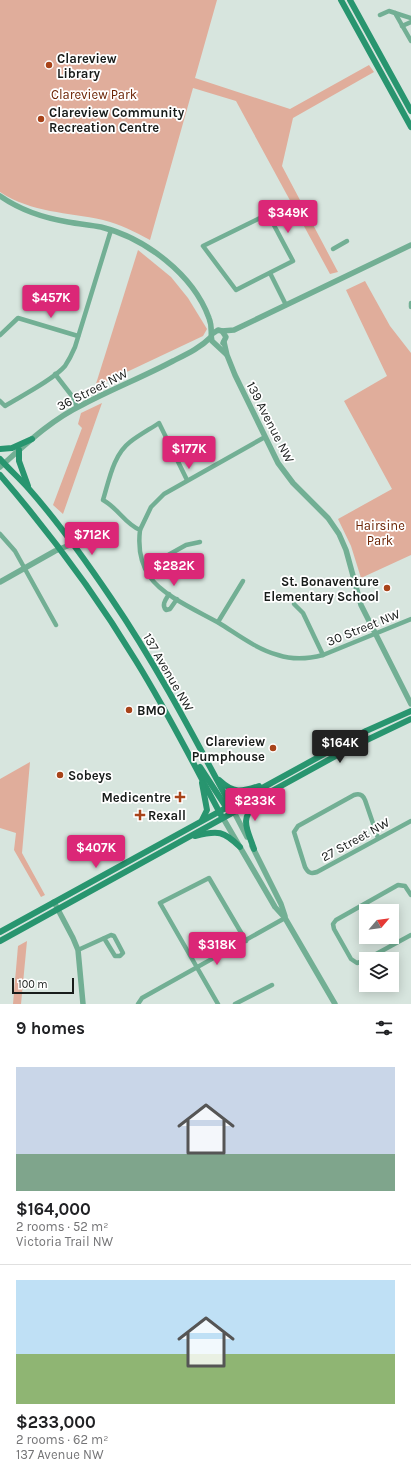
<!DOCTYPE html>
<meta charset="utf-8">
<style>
body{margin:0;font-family:Karla,sans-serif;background:#f2f2f2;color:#202124;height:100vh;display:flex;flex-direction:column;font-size:15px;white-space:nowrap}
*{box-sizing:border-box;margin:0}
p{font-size:13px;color:#757577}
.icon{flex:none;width:22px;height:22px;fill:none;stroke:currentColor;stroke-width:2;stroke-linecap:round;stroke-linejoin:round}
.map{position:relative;height:1004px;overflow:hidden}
.side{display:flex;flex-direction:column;background:#fff;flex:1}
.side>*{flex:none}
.needle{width:26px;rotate:61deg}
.fabs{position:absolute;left:359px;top:904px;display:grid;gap:8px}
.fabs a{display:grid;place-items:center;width:40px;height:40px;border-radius:0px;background:#fff;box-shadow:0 2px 10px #0003;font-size:20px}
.scale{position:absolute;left:12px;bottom:10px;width:62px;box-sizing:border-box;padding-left:4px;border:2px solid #181c1a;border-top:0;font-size:11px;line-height:14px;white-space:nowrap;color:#181c1a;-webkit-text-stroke:3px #fff;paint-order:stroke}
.price{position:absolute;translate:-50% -34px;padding:0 9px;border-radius:4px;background:#db2777;color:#fff;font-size:13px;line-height:26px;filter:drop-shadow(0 1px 2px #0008)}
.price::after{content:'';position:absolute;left:50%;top:24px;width:12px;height:9px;margin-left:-6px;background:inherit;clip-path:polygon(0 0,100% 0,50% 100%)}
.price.active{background:#222;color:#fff}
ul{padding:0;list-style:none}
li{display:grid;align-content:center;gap:8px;height:212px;padding:0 16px}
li+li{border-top:1px solid #e0e0e0}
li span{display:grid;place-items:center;height:124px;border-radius:0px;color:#555}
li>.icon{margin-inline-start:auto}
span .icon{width:72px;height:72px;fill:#fffc;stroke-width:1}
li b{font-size:17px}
h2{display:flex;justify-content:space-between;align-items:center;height:48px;padding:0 16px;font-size:17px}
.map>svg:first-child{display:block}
.green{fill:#e0ad9b}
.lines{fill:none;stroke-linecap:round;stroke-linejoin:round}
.minor{stroke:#72af94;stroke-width:4.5}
.tertiary{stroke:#72af94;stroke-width:5.5}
.secondary{stroke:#28956f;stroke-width:6}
.poi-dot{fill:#a84319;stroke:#fff;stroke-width:1.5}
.labels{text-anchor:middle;stroke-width:3.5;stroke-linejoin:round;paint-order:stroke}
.poi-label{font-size:13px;font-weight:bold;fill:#181c1a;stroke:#fff;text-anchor:start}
.park-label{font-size:13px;fill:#6b2304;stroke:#fff}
.street-label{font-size:13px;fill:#181c1a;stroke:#fff}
</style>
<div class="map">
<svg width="411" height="1004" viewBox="0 0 411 1004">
<rect width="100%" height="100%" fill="#d7e5de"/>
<!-- green -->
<g class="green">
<path d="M0 0H217L195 78 290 109 369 65 374 72 293 118 282 166 338 272 330 274 236 101 193 88 150 240C135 232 120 224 103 220 67 212 32 213 0 192Z"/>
<path d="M138 250 171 277 188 298 207 329 203 336 95 387Z"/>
<path d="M365 281 390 326 411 353V555L361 578 351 546 338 519 392 489 344 401 387 376 346 290Z"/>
<path d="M102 403 98 414 63 514 53 505 82 428 78 424 81 413Z"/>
<path d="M30 762 22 853 45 895 41 897 14 850 16 833 0 828V779Z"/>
<path d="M27 941 21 1004H13L18 946Z"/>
</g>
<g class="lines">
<!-- minor -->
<g class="minor">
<path d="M395 13 411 18"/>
<path d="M380 15 389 11 395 13 411 41"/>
<path d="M402 26 411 22"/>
<path d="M268 214 293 261 236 290 203 246Z"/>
<path d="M333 249 347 241"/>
<path d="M270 273 286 305"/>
<path d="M411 303V307"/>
<path d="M0 335 18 318 78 336"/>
<path d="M55 374 72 396 77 407"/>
<path d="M0 401 5 406C21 396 53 380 65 366 69 360 72 354 75 347L111 230"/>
<path d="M187 480 159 423C150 429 139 435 130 442 113 455 109 481 103 500 118 508 125 524 140 530 138 547 140 563 150 577 163 596 198 611 219 623 237 634 256 649 278 655 293 660 308 659 323 655L411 619"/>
<path d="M140 530 151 507 164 494 265 437"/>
<path d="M0 534 15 551 56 625"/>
<path d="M145 568 186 545 200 542"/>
<path d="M169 594C166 599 161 605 166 610L170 609 177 599"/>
<path d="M294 604 303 613 323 655"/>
<path d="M218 622 243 581"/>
<path d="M378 838 365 800C363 795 360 793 354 795L298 826 294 832 305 867C308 873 311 874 317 872L411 821"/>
<path d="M78 950 111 935 114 936 123 953 120 956H115L104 938"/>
<path d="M367 959 411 935"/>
<path d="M366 960 357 963 351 959 334 929 333 924 336 920 398 885 405 886 411 895"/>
<path d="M138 1004 142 998 285 918"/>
<path d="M218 1004 160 903 209 878 246 941"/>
<path d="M235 1004 272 985"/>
</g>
<!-- tertiary -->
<g class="tertiary">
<path d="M0 196C20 210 44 218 68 222 79 224 90 225 101 227 145 238 193 274 209 318 213 328 210 334 212 341L226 354"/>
<path d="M222 331 234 330 411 245"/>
<path d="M212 334 218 330 222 331 226 337 223 343"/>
<path d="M224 342 227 355 235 375 278 463 293 483 328 518 339 534 346 550 361 605 411 704"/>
<path d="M0 467C26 444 51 420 82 405 112 389 143 377 173 361 187 354 200 348 211 337"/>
<path d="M0 582 55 551 72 544"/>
<path d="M234 812 247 837"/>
<path d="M223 818 275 907 285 918 335 1004"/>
<path d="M252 846 281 904 285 916"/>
<path d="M54 902 73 938 78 950 83 1004"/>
</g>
<!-- secondary -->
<g class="secondary">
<path d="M341 0 411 127"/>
<path d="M350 0 411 111"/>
<path d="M0 449 12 448 32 439"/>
<path d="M19 450V461L28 486"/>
<path d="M0 459C9 469 20 479 29 489 59 523 86 561 111 598 156 664 194 737 232 808"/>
<path d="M0 475C50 533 96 595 136 661 167 711 193 763 221 815"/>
<path d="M200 767 228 810"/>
<path d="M219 780C234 794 241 792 259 786"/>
<path d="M202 820 207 810 202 783"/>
<path d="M195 836C218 830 224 831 240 847"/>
<path d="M254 849C247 828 239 820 257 801"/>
<path d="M0 932 366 731 411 711"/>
<path d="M0 941 350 748 411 719"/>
</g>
</g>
<!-- markers -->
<g class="poi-dot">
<circle cx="49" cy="65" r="4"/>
<circle cx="41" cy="119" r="4"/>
<circle cx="387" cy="588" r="4"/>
<circle cx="129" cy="710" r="4"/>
<circle cx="273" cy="748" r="4"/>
<circle cx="60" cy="775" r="4"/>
<path d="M178 791h4v4h4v4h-4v4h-4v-4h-4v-4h4z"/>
<path d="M138 809h4v4h4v4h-4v4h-4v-4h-4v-4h4z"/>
</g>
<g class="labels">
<!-- poi labels -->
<g class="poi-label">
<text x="57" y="63">Clareview<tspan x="57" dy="15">Library</tspan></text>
<text x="49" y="117">Clareview Community<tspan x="49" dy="15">Recreation Centre</tspan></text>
<text x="379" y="586" text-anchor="end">St. Bonaventure<tspan x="379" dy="15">Elementary School</tspan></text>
<text x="137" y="715">BMO</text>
<text x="265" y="746" text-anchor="end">Clareview<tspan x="265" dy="15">Pumphouse</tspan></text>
<text x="68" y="780">Sobeys</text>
<text x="171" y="802" text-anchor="end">Medicentre</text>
<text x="148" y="820">Rexall</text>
</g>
<!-- park labels -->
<g class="park-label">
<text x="94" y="99">Clareview Park</text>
<text x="380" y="530">Hairsine<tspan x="380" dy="15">Park</tspan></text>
</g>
<!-- street labels -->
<g class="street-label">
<text transform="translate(92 389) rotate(-27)" y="5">36 Street NW</text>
<text transform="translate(271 422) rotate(63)" y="5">139 Avenue NW</text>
<text transform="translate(363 627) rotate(-22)" y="5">30 Street NW</text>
<text transform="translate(169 672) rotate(60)" y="5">137 Avenue NW</text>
<text transform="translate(355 839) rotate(-29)" y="5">27 Street NW</text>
</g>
</g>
</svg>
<div class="fabs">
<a><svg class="needle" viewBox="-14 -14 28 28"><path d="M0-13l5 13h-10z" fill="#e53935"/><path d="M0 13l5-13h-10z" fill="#757577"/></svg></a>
<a><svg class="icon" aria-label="layers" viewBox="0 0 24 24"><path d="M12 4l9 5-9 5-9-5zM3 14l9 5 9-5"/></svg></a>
</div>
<div class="scale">100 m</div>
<b class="price" style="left:288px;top:234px">$349K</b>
<b class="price" style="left:51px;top:319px">$457K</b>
<b class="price" style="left:189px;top:470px">$177K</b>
<b class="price" style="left:92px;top:556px">$712K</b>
<b class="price" style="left:174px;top:587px">$282K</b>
<b class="price active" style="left:340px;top:764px">$164K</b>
<b class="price" style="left:255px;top:822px">$233K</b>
<b class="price" style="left:96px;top:869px">$407K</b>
<b class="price" style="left:217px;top:966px">$318K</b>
</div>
<section class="side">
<h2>9 homes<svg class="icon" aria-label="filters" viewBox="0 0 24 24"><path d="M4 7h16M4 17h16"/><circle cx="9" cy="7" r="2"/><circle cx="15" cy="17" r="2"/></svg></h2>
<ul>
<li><span style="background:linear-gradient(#c9d6e8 70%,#7fa58c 0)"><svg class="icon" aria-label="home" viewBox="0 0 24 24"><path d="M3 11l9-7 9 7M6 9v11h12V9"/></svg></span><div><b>$164,000</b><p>2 rooms · 52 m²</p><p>Victoria Trail NW</p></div></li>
<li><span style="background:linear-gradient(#bfe0f5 60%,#8fb573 0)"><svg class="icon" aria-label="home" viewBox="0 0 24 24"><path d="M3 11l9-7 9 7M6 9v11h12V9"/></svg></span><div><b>$233,000</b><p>2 rooms · 62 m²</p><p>137 Avenue NW</p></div></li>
</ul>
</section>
